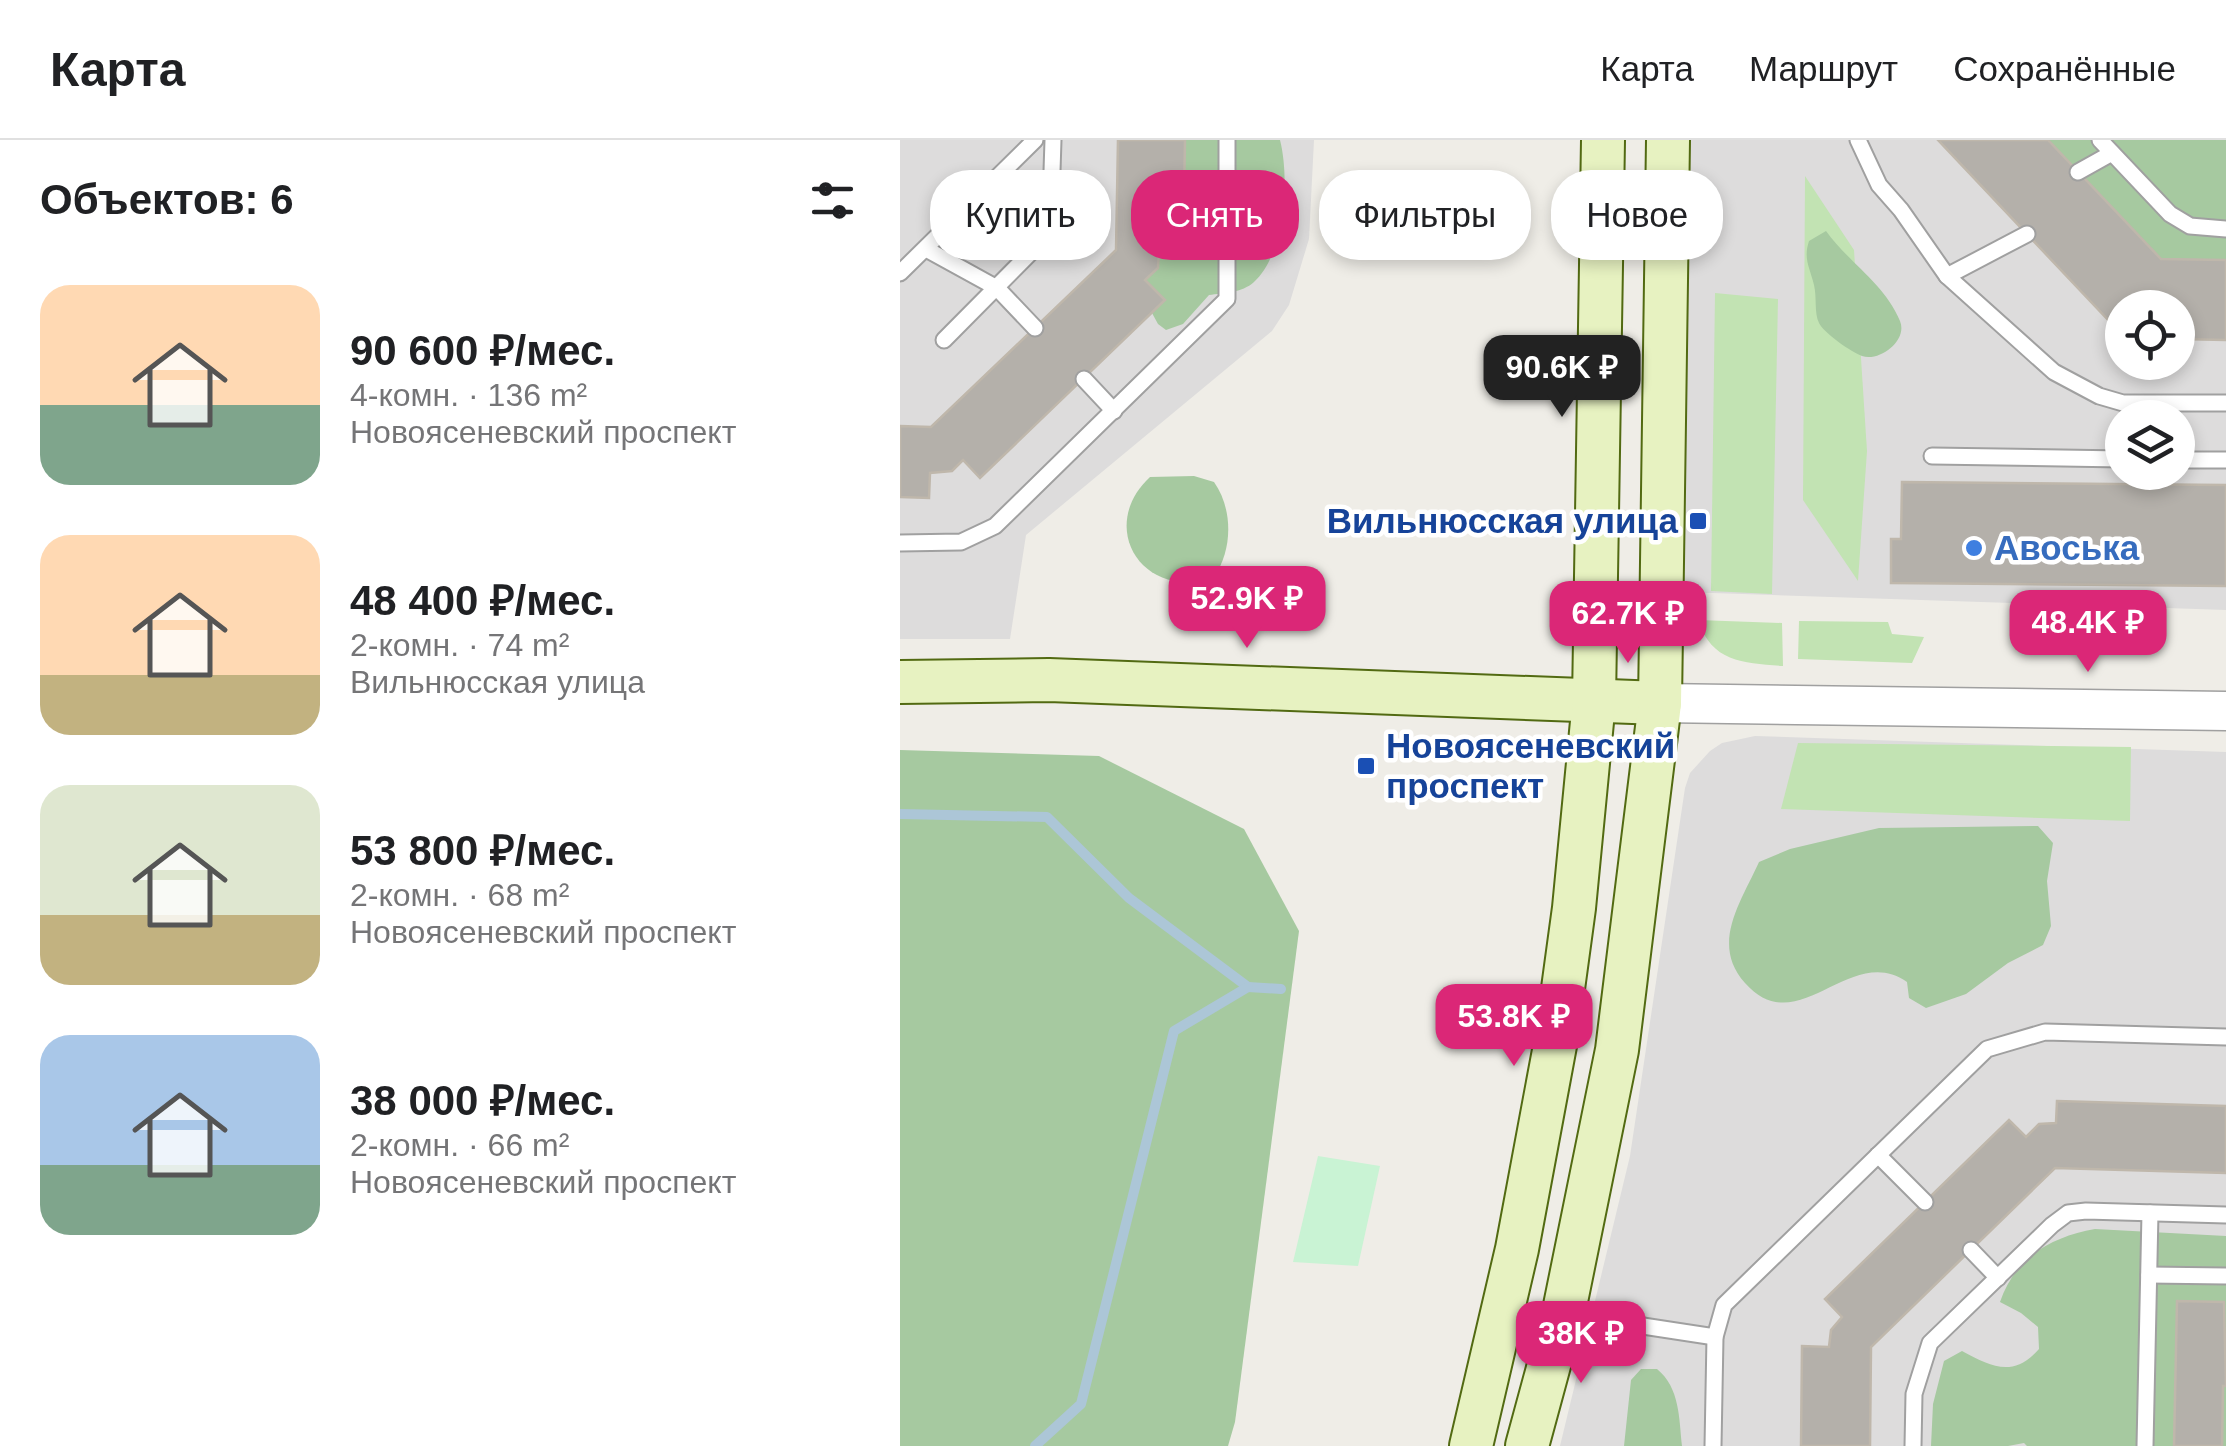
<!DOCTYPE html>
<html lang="ru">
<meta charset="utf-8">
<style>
body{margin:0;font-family:Arial,sans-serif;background:#f6f6f6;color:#202124;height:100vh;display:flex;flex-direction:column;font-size:38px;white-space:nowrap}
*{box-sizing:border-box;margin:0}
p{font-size:32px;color:#757577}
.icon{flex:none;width:55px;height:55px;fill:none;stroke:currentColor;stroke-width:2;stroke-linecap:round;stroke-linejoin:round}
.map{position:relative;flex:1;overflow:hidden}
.details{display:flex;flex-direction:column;background:#fff;width:900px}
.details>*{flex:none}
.top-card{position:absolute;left:30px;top:30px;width:950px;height:90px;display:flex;gap:20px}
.fabs{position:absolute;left:1205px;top:150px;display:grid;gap:20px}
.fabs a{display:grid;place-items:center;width:90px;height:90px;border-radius:50%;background:#fff;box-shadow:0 5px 15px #0003;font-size:50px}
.price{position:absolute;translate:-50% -85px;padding:0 22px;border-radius:20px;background:#db2777;color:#fff;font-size:32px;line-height:65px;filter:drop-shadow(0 2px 5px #0008)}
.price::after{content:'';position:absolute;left:50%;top:60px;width:30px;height:22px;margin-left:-15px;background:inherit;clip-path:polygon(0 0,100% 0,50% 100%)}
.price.selected{background:#222;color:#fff}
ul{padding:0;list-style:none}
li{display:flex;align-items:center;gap:30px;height:250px;padding:0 40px}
li span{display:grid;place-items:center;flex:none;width:280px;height:200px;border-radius:30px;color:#555}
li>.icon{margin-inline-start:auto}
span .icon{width:120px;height:120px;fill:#fffc;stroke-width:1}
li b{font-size:42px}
h2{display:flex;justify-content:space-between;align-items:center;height:120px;padding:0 40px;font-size:42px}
.chip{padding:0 35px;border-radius:40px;background:#fff;box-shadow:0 5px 15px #0003;font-size:35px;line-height:90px}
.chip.selected{background:#db2777;color:#fff}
header{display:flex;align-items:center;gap:60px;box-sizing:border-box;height:140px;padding:0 50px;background:#fff;border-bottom:2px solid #e0e0e0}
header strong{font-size:48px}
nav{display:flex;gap:55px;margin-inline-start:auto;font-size:35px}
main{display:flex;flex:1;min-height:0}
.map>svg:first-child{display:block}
.residential{fill:#dddcdc;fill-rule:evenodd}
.grass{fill:#c2e3b3}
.forest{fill:#a6c9a0}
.park{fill:#c9f3d4}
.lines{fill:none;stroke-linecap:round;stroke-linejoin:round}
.stream{stroke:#acc6d7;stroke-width:10}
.building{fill:#b4b0aa;stroke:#bfb7ab;stroke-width:2.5}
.service-casing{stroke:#a0a0a0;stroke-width:19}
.tertiary-casing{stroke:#a0a0a0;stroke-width:41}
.secondary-casing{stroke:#526a12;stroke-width:46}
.service{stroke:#fff;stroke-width:15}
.tertiary{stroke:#fff;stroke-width:38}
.secondary{stroke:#e7f2c1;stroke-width:42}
.transit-dot{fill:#1a4fb4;stroke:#fff;stroke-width:4}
.shop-dot{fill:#3f7fe0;stroke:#fff;stroke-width:4}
.labels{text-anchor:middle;stroke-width:9;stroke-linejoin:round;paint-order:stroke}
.transit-label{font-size:35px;font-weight:bold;fill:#164399;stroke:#fff;text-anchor:end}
.shop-label{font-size:35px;font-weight:bold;fill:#366cbe;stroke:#fff;text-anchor:start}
</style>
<header>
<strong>Карта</strong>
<nav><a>Карта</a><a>Маршрут</a><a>Сохранённые</a></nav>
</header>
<main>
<section class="details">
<h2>Объектов: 6<svg class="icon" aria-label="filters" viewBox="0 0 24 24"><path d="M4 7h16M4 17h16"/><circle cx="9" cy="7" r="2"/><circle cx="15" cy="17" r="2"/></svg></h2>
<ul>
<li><span style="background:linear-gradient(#ffd9b3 60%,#7fa58c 0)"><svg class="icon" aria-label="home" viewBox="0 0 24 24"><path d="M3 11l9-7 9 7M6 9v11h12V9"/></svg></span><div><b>90 600 ₽/мес.</b><p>4-комн. · 136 m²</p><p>Новоясеневский проспект</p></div></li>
<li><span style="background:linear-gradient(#ffd9b3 70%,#c2b280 0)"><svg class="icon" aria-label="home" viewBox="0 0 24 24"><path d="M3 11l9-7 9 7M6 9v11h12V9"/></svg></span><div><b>48 400 ₽/мес.</b><p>2-комн. · 74 m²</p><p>Вильнюсская улица</p></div></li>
<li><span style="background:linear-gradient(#dfe7d0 65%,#c2b280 0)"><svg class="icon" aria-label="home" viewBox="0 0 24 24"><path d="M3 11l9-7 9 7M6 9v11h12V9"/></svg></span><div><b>53 800 ₽/мес.</b><p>2-комн. · 68 m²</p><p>Новоясеневский проспект</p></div></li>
<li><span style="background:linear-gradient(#a9c7e8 65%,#7fa58c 0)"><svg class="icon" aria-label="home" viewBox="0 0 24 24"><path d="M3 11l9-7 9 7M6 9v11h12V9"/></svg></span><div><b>38 000 ₽/мес.</b><p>2-комн. · 66 m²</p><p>Новоясеневский проспект</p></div></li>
</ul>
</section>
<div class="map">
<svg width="1326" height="1306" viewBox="0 0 1326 1306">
<rect width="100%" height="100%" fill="#efede7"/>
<!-- residential -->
<g class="residential">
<path d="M0 0H414L409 99 389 165 372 191 126 395 110 499H0Z"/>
<path d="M788 0H1326V470L782 452ZM1222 168H1278V222H1222ZM1222 278H1278V332H1222Z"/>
<path d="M855 596 1326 612V1306H660L730 1016 785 648 790 633 810 611 822 603Z"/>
</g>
<!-- grass -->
<g class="grass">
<path d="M905 36 954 110 967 311 958 441 903 360Z"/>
<path d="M815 153 878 159 872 454 811 451Z"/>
<path d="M798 480 882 483 883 526C844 523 812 523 798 480Z"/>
<path d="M899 481 988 482 992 494 1024 497 1012 523 898 519Z"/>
<path d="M898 603 1231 607 1230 681 881 669Z"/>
</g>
<!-- forest -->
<g class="forest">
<path d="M285 0H380C390 39 385 114 354 142 342 153 323 153 309 155L283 184 266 190 258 184 252 173 264 160 245 140 258 128 259 111 283 110Z"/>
<path d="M1148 0H1326V120L1261 119Z"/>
<path d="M926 91C948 122 985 144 1000 181 1008 200 980 222 962 216 951 212 924 193 919 183 914 173 917 157 914 145 910 128 903 119 909 101Z"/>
<path d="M294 336 314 342C333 369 333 409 314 437 243 462 196 387 250 337Z"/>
<path d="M0 610 199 616 344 689 399 791 335 1282 328 1306H0Z"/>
<path d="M1138 686 1153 703 1147 741 1151 786 1143 805 1108 823 1066 854 1026 868 1009 858 1007 842C950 802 898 903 845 843 810 804 841 762 859 722L890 709 979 688Z"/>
<path d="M1195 1089 1326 1096V1306H1127L1124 1303 1108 1306H1031L1033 1264 1044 1221 1062 1211C1092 1227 1113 1238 1139 1209L1138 1187 1121 1173 1100 1162C1115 1118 1150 1097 1195 1089Z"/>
<path d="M741 1229H757C780 1248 779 1278 782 1306H724L731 1240Z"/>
</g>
<!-- park -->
<path class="park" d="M418 1016 480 1026 458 1126 393 1122Z"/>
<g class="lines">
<!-- stream -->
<g class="stream">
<path d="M0 674 147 677 229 758 348 847"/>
<path d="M348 847 381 849"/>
<path d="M135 1306 181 1264 274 891 348 847"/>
</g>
</g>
<!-- building -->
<g class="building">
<path d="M218 0H285L283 111H259L258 128 245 140 265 160 80 338 63 320 52 331 30 333 29 358 0 357V286L31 287 216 110Z"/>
<path d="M1038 0H1148L1261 119 1326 120V200L1278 199V168H1238L1232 160 1210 182Z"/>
<path d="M1002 342 1326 345V446L991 443V399H1001Z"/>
<path d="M1157 961 1326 966V1033L1155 1028 971 1207 970 1306H901L902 1206 929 1207 931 1190 942 1177 925 1159 1109 980 1126 997 1139 984 1156 983Z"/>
<path d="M1277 1161 1324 1162 1326 1246H1323L1322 1306H1274Z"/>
</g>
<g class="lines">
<!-- service casing -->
<g class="service-casing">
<g id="service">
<path d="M958 0 979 45 1001 70 1047 136 1154 232 1199 256 1223 263H1326"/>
<path d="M1200 0 1270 74 1290 86 1326 89"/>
<path d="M1178 32 1212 13"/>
<path d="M26 109 97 148 135 188"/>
<path d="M0 133 135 0"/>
<path d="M1047 136 1127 94"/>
<path d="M44 200 150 93 153 0"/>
<path d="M184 239 214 271"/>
<path d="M1032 316 1222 319"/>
<path d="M1278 320H1326"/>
<path d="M0 403 61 402 95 386 327 159V0"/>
<path d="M978 1015 1025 1062"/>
<path d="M1071 1110 1098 1138"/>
<path d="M1249 1135 1326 1136"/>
<path d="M667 1167 743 1186 815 1197"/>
<path d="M813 1306 815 1197 824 1165 1087 909 1145 892 1326 897"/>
<path d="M1013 1306 1014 1254 1030 1203 1152 1085 1168 1073 1186 1071 1326 1075"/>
<path d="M1245 1306 1250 1073"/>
</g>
</g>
<!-- tertiary casing -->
<g class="tertiary-casing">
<path id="tertiary" d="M760 563 1326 571"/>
</g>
<!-- secondary casing -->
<g class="secondary-casing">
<g id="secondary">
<path d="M0 542 149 540 760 563"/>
<path d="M571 1306 617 1109 656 900 674 768 694 561 703 0"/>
<path d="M627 1306 665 1166 717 910 760 563 768 0"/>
</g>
</g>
<!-- service -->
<use href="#service" class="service"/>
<!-- tertiary -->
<use href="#tertiary" class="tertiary"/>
<!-- secondary -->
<use href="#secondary" class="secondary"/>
</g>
<!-- markers -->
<g class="transit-dot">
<rect x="788" y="371" width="20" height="20" rx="5"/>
<rect x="456" y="616" width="20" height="20" rx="5"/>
</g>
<circle class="shop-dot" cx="1074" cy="408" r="10"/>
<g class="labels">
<!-- transit labels -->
<g class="transit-label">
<text x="778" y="393">Вильнюсская улица</text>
<text x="486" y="618" text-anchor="start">Новоясеневский<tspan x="486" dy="40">проспект</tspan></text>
</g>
<!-- shop labels -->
<g class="shop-label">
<text x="1094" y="420">Авоська</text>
</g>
</g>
</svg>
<div class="fabs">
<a><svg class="icon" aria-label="locate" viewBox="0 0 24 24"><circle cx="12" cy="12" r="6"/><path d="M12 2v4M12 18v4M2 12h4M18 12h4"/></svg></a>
<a><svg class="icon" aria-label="layers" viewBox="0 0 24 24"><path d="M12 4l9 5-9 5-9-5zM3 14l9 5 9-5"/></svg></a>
</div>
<b class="price selected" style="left:662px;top:280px">90.6K ₽</b>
<b class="price" style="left:347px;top:511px">52.9K ₽</b>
<b class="price" style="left:728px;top:526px">62.7K ₽</b>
<b class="price" style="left:1188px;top:535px">48.4K ₽</b>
<b class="price" style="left:614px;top:929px">53.8K ₽</b>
<b class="price" style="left:681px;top:1246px">38K ₽</b>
<div class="top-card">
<a class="chip">Купить</a>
<a class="chip selected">Снять</a>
<a class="chip">Фильтры</a>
<a class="chip">Новое</a>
</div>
</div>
</main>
